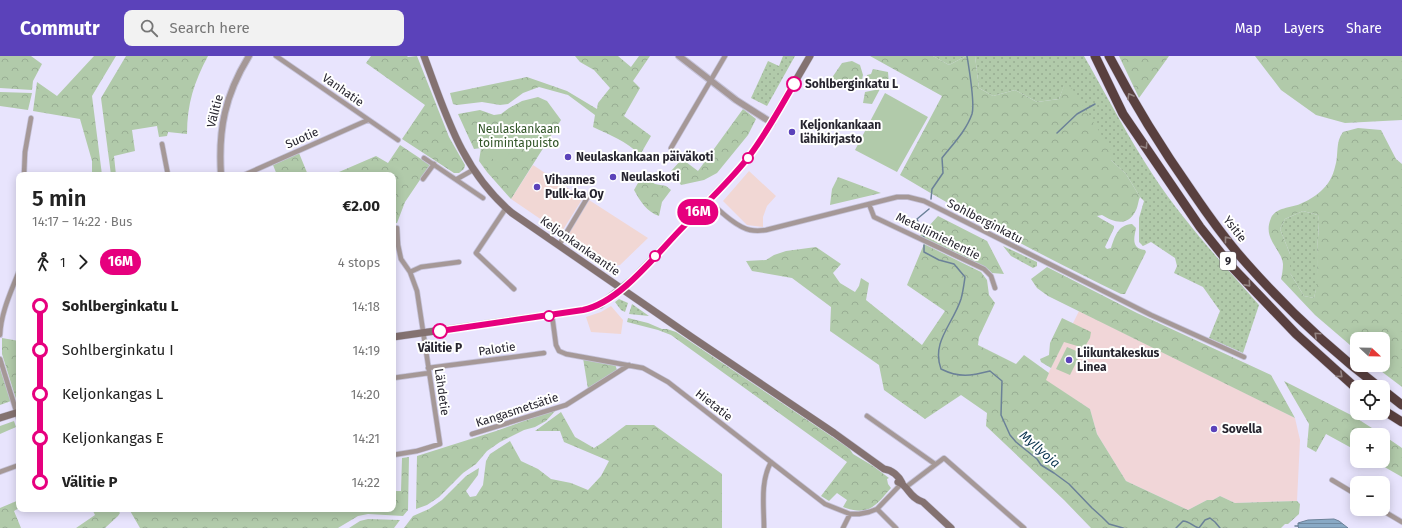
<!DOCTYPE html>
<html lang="en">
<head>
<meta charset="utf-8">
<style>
	body { margin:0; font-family:"Fira Sans",sans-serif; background:#f2f2f2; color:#222; height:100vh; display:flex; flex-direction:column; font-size:15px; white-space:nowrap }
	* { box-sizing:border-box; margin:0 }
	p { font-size:13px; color:#767676 }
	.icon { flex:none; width:22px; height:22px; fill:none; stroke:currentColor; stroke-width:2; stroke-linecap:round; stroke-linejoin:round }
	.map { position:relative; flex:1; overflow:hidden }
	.drawer { position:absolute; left:16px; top:116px; width:380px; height:340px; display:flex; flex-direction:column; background:#fff; border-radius:8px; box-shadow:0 2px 10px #0003 }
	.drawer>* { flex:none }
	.badge { padding:0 8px; border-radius:13px; font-size:14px; line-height:26px }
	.needle { width:26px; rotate:112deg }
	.fabs { position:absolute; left:1350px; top:276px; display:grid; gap:8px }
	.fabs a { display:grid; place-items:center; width:40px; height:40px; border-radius:8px; background:#fff; box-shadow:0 2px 10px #0003; font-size:20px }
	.map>.badge { position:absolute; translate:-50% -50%; box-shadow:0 0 0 2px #fff }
	.legs { display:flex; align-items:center; gap:6px; height:44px; padding:0 16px; font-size:13px }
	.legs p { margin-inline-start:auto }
	.summary { display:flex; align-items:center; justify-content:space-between; height:68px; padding:0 16px }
	h1 { font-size:22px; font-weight:600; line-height:30px }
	ul { padding:0 16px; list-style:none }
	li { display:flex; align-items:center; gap:14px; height:44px; font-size:15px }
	li i { display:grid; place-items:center; width:6px; height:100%; margin:0 5px; background:currentColor }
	li i::after { content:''; width:10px; height:10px; margin:-5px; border:3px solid; border-radius:50%; background:#fff }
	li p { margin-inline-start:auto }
	li:first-child i { background:linear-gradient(#0000 50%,currentColor 0) }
	li:last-child i { background:linear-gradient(currentColor 50%,#0000 0) }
	header { display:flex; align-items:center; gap:24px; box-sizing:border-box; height:56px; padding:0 20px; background:#5b42ba; color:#fff }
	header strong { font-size:19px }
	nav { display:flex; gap:22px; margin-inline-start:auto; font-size:14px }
	.search { width:280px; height:36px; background:#f2f2f2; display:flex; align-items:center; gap:10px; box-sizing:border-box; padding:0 14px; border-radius:8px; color:#767676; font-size:15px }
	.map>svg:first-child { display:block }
</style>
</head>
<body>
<header>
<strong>Commutr</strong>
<div class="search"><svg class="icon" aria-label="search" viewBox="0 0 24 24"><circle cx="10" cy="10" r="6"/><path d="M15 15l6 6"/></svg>Search here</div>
<nav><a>Map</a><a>Layers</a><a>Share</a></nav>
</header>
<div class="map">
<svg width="1402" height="472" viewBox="0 0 1402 472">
	<defs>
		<pattern id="grass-dots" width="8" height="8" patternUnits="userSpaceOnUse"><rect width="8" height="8" fill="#b1caaa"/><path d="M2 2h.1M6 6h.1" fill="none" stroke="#98ad93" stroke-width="1.8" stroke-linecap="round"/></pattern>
		<pattern id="forest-crowns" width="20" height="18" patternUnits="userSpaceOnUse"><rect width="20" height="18" fill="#b1caaa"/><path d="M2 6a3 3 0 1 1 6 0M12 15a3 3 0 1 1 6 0" fill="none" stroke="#98ad93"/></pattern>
		<pattern id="water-rules" width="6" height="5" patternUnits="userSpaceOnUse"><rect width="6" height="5" fill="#88a9c5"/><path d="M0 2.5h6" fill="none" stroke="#6f89a0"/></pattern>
	</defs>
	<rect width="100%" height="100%" fill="#e8e4fd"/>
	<path fill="#f1d7d4" d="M533,109L583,142L561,177L511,143Z
		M749,115L776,140L767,150L763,161V171L747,169L723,145Z
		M589,144L648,182L620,209L614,210L603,205L566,180Z
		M611,250L623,264L621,278L591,276L586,261L601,256Z"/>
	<path fill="#f1d6d8" d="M1079,255L1295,362L1300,384L1297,445L1235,447L1220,440L1213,444H1207L1188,454L1126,425L1097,378L1090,353L1045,324Z"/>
	<path fill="url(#grass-dots)" d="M783,0H795L767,50L751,42L768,5L779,10Z
		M933,0H966L949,9Z
		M975,0H1084C1107,40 1128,81 1153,119C1184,166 1222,207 1259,249L1243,297L1209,282L1220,255L1203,231L1174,217L1177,210L1175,202L1151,186L1143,190L1139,186V162L1144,145L1140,141L1126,118L1111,104L1064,30L1059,43L1037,46L1015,34L993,40L979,32Z
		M1303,155L1318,159L1319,165L1317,198L1318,225L1314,242L1304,240L1290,217V198L1280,173L1285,163Z
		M1003,190L1037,206V210L1033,212L1011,200Z
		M619,243L628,247L625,256L621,254L615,246Z
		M632,248L649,260L629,258Z"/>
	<path fill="url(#forest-crowns)" fill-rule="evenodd" d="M0,0H31L42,8L33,25L32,34L0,32Z
		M94,0H116L92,40L102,119H92V105L80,63L33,55L37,26L57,40Z
		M126,0H208C194,26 187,48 187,78L168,76L167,80L159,81L157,70L132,74L135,95L114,100L116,119H111L101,42Z
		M371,0H407L408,1L417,0L449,81L465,109L464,113L459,117H454L402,83L425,49L366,7Z
		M575,0H618L631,11L639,0H650L633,25L640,32L624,60L651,80L640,99C626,85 610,79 593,71L595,59L568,39L539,31L523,37L508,48L500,49L482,46L457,49L453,48L450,37L527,21L567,35L597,53L598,47L610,32L594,14L580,6Z
		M870,0H933L949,9L966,0H975L979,32L993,40L1015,34L1037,46L1059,43L1064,29L1071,31L1113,97L1111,104L1126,118L1140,141C1138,145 1138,152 1135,156C1127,171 1113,166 1102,159L1097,160L1100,162L1114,170V172L1105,191L1107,193L1111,192C1115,180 1118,169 1132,168L1136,172C1134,182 1131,193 1145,194L1146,196L1125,238H1121C1046,202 972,162 900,119L942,40Z
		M1119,0H1169L1139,42Z
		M1255,0H1402V64L1345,67L1316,59L1281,34Z
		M852,5L860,9L863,19L861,28L837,31L829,26L842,7Z
		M873,13L888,16L889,28H866L867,19L871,18Z
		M880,33L872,48L863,47L865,36Z
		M0,36L32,37L28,54L0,50Z
		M538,41L547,45L561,64L511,143L487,116L479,105L481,92L474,93L458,58L480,54L494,59L501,58L509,52L522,45Z
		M743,53L756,63L748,79L717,117L704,124L681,129L671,115L682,103L698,115Z
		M1358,72L1381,74L1396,103L1402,108V331L1373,309H1383V283H1357V295L1315,259L1281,223C1282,219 1283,213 1283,208C1281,192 1262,183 1271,162C1276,151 1291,152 1300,148C1307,145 1316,140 1321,135C1328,129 1333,120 1335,111C1339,99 1335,86 1343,76ZM1303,155L1318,159C1320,172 1317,185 1317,198C1317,213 1318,227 1314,242L1304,240L1290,217V198L1280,173L1285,163Z
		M400,89L430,109L405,146L397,167H395L393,119H332L376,100L388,107Z
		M299,97L308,119H277L273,109Z
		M642,120L655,128L666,130L671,134L662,146L659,160C647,156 640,145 634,134Z
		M838,121L881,137L830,149L832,133Z
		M938,160L987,185L1004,218L992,217L989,214L919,181Z
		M924,188L981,216L987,224L989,239L995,247L979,281L978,289L1016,308L1024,299L1049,317L1046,324L1090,353L1097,378L1126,425L1188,454L1207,444H1213L1220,440L1235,447L1297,445L1300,448L1299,458L1288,468H1285L1281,472H1091L1064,444L986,370L987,357L961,339L925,363L884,334L879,309L830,275L831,251L792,222L752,215L746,205L766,204L774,199L786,195L816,191L841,208L833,217L840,227L855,236L859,230L861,222L869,227L866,244L922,289L945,255L907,229Z
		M1047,211L1137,257L1271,319L1295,362L1048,240L1037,232L1031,223Z
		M628,262L648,267L662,273H667L676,276L849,392L853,398L873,410L889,422L887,423L888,428L891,432C875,450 869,461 843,451L847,444L837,437L829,445L821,440L847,406L671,279L658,274L627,266Z
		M1062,262L1091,276L1090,282L1084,292L1064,286L1051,312L1041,306L1040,303L1049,299L1050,287Z
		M2,282L19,285V342L16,343L2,298Z
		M583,302L615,308L617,314L588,333Z
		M0,312L11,345L0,349Z
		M1284,325L1353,360L1383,379H1357V395L1326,378L1316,396L1307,391L1309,368Z
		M557,353L546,365L535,371L524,374L500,386L487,395L476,408L463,417L439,441L427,449L416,453L417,400L496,375Z
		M561,356L575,381L594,392L602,387L626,369H654L722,418V472H404L413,460L429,453L442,444L466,420L479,412L478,419L466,435L470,441L476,440L483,429L486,405L490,398L510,385L521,405L538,413L551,423L571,427L588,434L601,420L609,405L564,386L560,375H535Z
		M14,365L16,371L0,378V370Z
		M1383,379L1402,392V421L1374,405H1383Z
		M409,401L408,454L403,460L368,458L358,460L338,472H140L129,453H393V435H401L402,402Z
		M19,444V452L14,455L21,472H0V452Z
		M92,453H117L120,457L118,460L105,472H76L95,459Z
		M368,463L400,464L394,472H349L360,465Z"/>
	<path fill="#b1caaa" d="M885,37L928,61L897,116L855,94Z
		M503,65L521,78L502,109L482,96L500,67Z
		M1067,291L1081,297L1070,319L1056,313Z"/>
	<path fill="url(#water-rules)" stroke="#6b8198" d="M1334,463L1339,465L1348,472H1299L1298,471V467L1308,464Z"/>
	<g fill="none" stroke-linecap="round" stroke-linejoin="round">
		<path stroke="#6b8198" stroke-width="1.5" d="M1057,77L1077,58L1095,48
			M931,143L932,133L943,117L942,102C953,88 966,75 972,58C975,48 969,12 967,0
			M924,181L917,163L929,153
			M924,189V196L939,204L954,208L965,221C964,228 963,236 961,243C953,268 931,286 941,313C959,322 971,320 990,315L1002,325L1001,359L1010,379L1016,386L1037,403L1041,409L1054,417L1069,428L1092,452L1102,461L1109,468L1123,472
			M1295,470H1298
			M1176,472L1183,465C1190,465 1193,471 1199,472L1205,464L1210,462L1215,466L1220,472"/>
		<defs>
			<path id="minor" d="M276,0L398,84
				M162,88L168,119
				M671,92L725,0
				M424,102L483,142
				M24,119L25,96L31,62
				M244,119L368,64
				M423,123L434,108
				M457,123L473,114
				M709,145C719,154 736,171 750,174C755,175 760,175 766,174L897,141H908L924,145L1151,259L1244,301
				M869,148L874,161L984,213L991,220L995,232
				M506,152L476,197L514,233
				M559,189L589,139
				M410,216L421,211L459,206
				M552,259L556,289L559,295L566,298L643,312L668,326L825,448L850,458H859L869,456L877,453L902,427
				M0,279C1,256 11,236 19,215
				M0,303L19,364
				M428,312L544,297
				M393,322L429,317
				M867,360L935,408
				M472,378L566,349L629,309
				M393,399L417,395L440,388L417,235L410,216L401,203L398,189L397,172
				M0,416L19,409
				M1332,424L1357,439
				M906,431L944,402L1024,472
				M877,453L896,472
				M1380,453L1402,466
				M764,472C764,450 760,426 771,406
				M843,472L850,458"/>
			<path id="tertiary" d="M679,0L736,44L772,67
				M221,119C218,73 225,39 249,0"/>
			<path id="secondary" d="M424,0C446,59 462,115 512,157L693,282L834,377L884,413C892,414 899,420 902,427
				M393,281L583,254L600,249L633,223L735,117L746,104L764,79L810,0
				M0,362L19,356
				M898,426C908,429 909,442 923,446L951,472"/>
			<path id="motorway" d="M1095,0L1123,58L1200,171L1232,211L1296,278L1357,333
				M1109,0C1134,48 1162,93 1193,137C1210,162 1228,187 1248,209C1288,254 1332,295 1379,331
				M1383,334L1402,349
				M1383,354L1402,366"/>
		</defs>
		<use href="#minor" stroke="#c5c2d8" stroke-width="6"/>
		<use href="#tertiary" stroke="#c5c2d8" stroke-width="8"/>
		<use href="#secondary" stroke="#c5c2d8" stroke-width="8"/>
		<use href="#motorway" stroke="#c5c2d8" stroke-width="10"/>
		<use href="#minor" stroke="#a59897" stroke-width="4.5"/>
		<use href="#tertiary" stroke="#a59897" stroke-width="6"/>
		<use href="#secondary" stroke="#847271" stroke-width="7"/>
		<use href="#motorway" stroke="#59403f" stroke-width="9"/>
	</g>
	<defs><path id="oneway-chevron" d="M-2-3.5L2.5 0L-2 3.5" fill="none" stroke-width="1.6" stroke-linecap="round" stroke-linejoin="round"/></defs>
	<g stroke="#938382">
		<use href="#oneway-chevron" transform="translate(1130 40) rotate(-119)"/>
		<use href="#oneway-chevron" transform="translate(1145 90) rotate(57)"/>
		<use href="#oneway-chevron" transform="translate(1227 183) rotate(-128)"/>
		<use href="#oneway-chevron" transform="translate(1248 228) rotate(48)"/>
		<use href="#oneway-chevron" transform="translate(1317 279) rotate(-137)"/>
		<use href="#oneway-chevron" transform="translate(1340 319) rotate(42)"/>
	</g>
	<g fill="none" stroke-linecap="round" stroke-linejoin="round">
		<defs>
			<path id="line-1" d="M440,275L583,254C621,246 657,197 684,170C705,148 728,127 747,103C765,80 779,54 794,28"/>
		</defs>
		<use href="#line-1" stroke="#fff" stroke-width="9"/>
		<use href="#line-1" stroke="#e6007e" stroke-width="6"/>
	</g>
	<g fill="#fff" stroke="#e6007e" stroke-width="2">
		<circle cx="794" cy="28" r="7"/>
		<circle cx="748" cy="102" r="5"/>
		<circle cx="655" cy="200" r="5"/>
		<circle cx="549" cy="260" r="5"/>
		<circle cx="440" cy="275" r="7"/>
	</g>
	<g fill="#5b42ba" stroke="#fff" stroke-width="1.5">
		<circle cx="792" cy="76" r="4"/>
		<circle cx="568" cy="101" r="4"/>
		<circle cx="613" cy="121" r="4"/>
		<circle cx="537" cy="131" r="4"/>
		<circle cx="1069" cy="304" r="4"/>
		<circle cx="1214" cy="373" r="4"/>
	</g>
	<g text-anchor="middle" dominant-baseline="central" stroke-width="4" stroke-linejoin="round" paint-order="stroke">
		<rect fill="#fff" stroke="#68666d" stroke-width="1" x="1220" y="196" width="16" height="18" rx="3"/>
		<g font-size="11" font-weight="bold" fill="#27252f">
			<text x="1228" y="205">9</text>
		</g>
		<g font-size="12" font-weight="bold" fill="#27252f" stroke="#fff" text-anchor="start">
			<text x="805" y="28">Sohlberginkatu L</text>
			<text x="440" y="292" text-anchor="middle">Välitie P</text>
		</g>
		<g font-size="12" fill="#27252f" stroke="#fff">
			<text transform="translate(343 34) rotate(35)">Vanhatie</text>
			<text transform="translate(215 55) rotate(-76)">Välitie</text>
			<text transform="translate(302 82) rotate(-24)">Suotie</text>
			<text transform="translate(985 165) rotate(27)">Sohlberginkatu</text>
			<text transform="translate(1235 173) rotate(52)">Ysitie</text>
			<text transform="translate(938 180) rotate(26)">Metallimiehentie</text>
			<text transform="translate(580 190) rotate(35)">Keljonkankaantie</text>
			<text transform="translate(497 293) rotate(-8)">Palotie</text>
			<text transform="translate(442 336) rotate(82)">Lähdetie</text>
			<text transform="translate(714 349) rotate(38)">Hietatie</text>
			<text transform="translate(517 354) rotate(-18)">Kangasmetsätie</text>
		</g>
		<g font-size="12" font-weight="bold" fill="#27252f" stroke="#fff" text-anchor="start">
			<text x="800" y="69">Keljonkankaan<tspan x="800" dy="14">lähikirjasto</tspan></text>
			<text x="576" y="101">Neulaskankaan päiväkoti</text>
			<text x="621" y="121">Neulaskoti</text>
			<text x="545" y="124">Vihannes<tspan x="545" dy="14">Pulk-ka Oy</tspan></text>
			<text x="1077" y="297">Liikuntakeskus<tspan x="1077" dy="14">Linea</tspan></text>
			<text x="1222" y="373">Sovella</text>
		</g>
		<g font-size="12" fill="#325628" stroke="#fff">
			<text x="519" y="73">Neulaskankaan<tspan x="519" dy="14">toimintapuisto</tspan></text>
		</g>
		<g font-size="13" font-style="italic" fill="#08324e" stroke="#fff">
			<text transform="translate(1040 393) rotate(41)">Myllyoja</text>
		</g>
	</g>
</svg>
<div class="fabs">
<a><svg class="needle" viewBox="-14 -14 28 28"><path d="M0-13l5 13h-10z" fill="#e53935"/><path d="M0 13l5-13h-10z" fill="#767676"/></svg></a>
<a><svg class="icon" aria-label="locate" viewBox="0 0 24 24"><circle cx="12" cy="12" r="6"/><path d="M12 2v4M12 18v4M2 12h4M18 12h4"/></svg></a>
<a>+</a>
<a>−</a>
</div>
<b class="badge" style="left:698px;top:156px;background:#e6007e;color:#fff">16M</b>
<section class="drawer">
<div class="summary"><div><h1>5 min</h1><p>14:17 – 14:22 · Bus</p></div><b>€2.00</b></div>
<div class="legs"><svg class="icon" aria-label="walk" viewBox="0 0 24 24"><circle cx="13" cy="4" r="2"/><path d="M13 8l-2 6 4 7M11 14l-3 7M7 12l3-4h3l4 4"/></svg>1<svg class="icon" aria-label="forward" viewBox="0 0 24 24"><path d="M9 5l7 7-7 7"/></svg><b class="badge" style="background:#e6007e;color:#fff">16M</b><p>4 stops</p></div>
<ul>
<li><i style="color:#e6007e"></i><b>Sohlberginkatu L</b><p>14:18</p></li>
<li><i style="color:#e6007e"></i><span>Sohlberginkatu I</span><p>14:19</p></li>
<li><i style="color:#e6007e"></i><span>Keljonkangas L</span><p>14:20</p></li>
<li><i style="color:#e6007e"></i><span>Keljonkangas E</span><p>14:21</p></li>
<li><i style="color:#e6007e"></i><b>Välitie P</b><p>14:22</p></li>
</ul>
</section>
</div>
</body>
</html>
